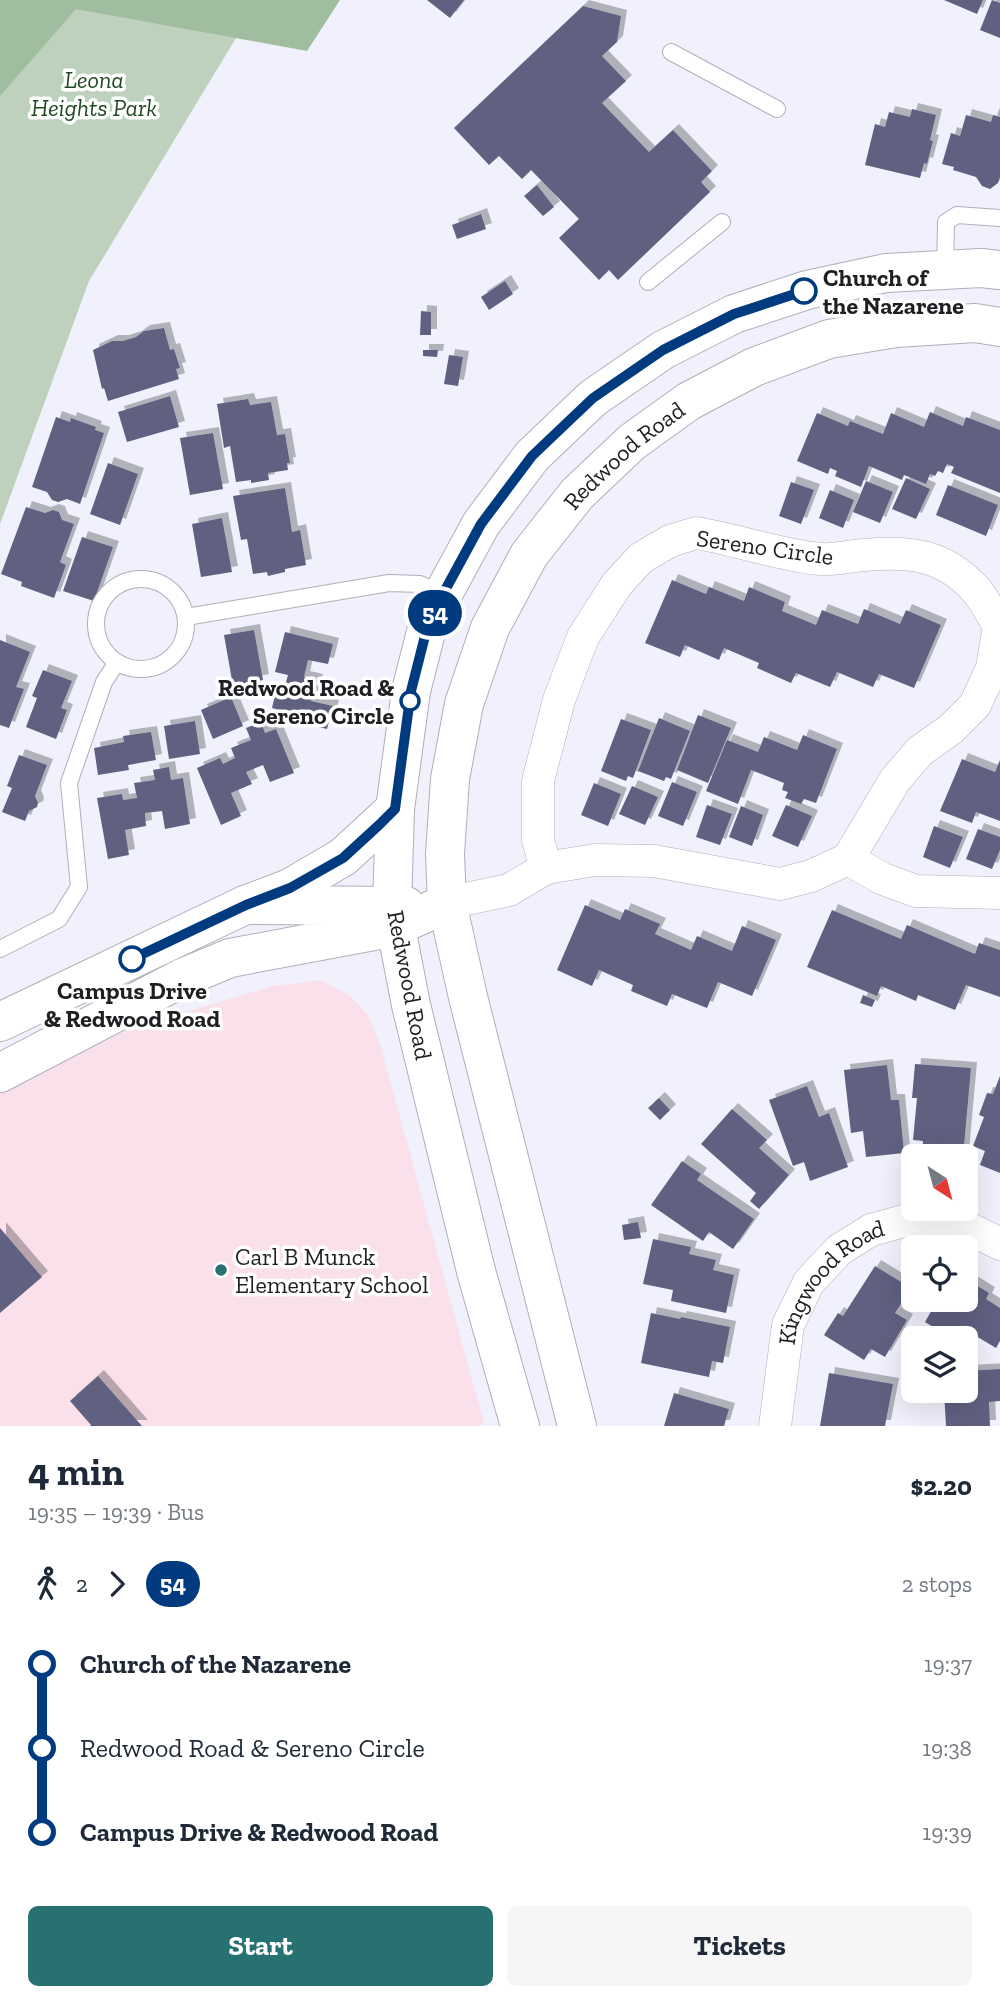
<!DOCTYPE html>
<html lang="en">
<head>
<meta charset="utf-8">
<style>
	body { margin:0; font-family:"Zilla Slab",serif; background:#f6f6f7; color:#1f2937; height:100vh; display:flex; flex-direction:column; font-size:26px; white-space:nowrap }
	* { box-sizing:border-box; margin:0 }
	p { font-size:23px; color:#747a83 }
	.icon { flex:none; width:38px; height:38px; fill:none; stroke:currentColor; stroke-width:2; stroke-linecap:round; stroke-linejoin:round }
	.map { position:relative; height:1426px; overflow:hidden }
	.sheet { display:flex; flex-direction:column; background:#fff; flex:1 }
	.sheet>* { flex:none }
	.badge { padding:0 14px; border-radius:23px; font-size:24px; line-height:46px }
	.needle { width:46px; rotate:144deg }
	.controls { position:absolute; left:901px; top:1144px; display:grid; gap:14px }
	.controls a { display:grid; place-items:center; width:77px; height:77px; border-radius:10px; background:#fff; box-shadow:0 7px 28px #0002; font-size:35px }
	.map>.badge { position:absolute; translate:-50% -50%; box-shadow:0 0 0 4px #fff }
	.legs { display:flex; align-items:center; gap:10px; height:77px; padding:0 28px; font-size:23px }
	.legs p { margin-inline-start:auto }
	.overview { display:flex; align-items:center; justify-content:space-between; height:119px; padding:0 28px }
	h1 { font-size:38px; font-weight:700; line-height:52px }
	.button { display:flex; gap:14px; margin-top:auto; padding:14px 28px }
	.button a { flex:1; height:80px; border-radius:10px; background:#277270; color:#fff; font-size:28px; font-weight:700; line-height:80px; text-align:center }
	.button a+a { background:#f6f6f7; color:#1f2937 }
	ul { padding:0 28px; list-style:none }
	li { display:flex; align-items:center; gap:24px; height:84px; font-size:26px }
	li i { display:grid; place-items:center; width:10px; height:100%; margin:0 9px; background:currentColor }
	li i::after { content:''; width:18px; height:18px; margin:-9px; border:5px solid; border-radius:50%; background:#fff }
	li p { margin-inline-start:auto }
	li:first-child i { background:linear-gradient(#0000 50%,currentColor 0) }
	li:last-child i { background:linear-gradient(currentColor 50%,#0000 0) }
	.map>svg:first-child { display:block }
</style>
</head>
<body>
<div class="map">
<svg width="1000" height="1426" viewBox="0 0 1000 1426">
	<defs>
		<filter id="shadow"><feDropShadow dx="6" dy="-6" stdDeviation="0" flood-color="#0004"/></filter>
	</defs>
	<rect width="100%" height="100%" fill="#f0f1fc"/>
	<path fill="#fae0ea" d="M321,980L349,995L368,1015L380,1044L484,1423L479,1426H0V1089L132,1028L273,986Z"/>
	<path fill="#bdd1bc" d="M0,0H259L89,281L0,524Z"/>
	<path fill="#a1bda0" d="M0,0H340L307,51L76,9L0,96Z"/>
	<path fill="#606181" filter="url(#shadow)" d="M427,0H464L450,18Z
		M944,0H983L977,14Z
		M992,0L1000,3V38L980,30Z
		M583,6L621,16L617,42L602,56L626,81L602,103L649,152L673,130L712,171L701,182L710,192L618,280L609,270L599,280L559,238L579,219L531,170L522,179L499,156L489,165L454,128Z
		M912,109L936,115L930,140L933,141L927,164L924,163L920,178L865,165L875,124L885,127L889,112L910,117Z
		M966,115L991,122L993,115L1000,117V177L998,183L990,189L982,186L976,177L953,170L954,167L942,164L951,133L960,136Z
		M537,185L554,207L543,216L524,196Z
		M481,214L486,229L457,239L452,225Z
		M505,281L513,294L489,310L481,297Z
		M421,311L431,312V335H420Z
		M164,328L170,350L174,349L180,368L176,369L179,379L108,401L104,388L102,389L93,350L112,341H123L136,337L144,331Z
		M423,350H438L437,357L423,356Z
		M449,355L463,357L458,386L444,384Z
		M170,396L179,427L127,442L118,412Z
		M248,399L250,405L271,402L277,435L285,434L290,463H287L288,470L268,473L269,480L251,483V480L236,482L230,446L224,448L217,404Z
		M930,412L963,426L966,417L1000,430V493L951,473L954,467L947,464L943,473L938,471L935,476L930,474L926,484L904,475L902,480L869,466L861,487L835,476L837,471L830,468L828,474L797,461L817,413L848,426L850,421L883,434L891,413L924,427Z
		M56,417L70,422L71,418L96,427L95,430L104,433L80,504L67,499L58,502L52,500L47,492L32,487Z
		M213,433L223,489L190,495L180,438Z
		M108,463L138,474L120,525L90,514Z
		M906,478L930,489L916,519L892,509Z
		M866,481L893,492L880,523L853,512Z
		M791,482L814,490L801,524L779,516Z
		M948,485L998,505L986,536L936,515Z
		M285,488L292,532L300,530L306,565L285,569V572L268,576L267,572L253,574L247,539L241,540L233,496Z
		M830,490L854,500L843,528L819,518Z
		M26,507L45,513L53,510L59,512L62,520L74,524L60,562L66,565L54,598L21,586L22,582L1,574Z
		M222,518L232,572L201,577L192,524Z
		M82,537L113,547L94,601L63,591Z
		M672,580L706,594L709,587L744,601L749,587L785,602L782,611L816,625L822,610L858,624L864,609L900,624L906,610L941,625L914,688L879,674L873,687L837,672L830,687L796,673L791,683L757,668L759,663L724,648L719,660L685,645L680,657L645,643Z
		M254,630L263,680L233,686L224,635Z
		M285,632L333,644L328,664L308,660L304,677L317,680L311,701L333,706L327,729L277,717L279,710L272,708L276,691L283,693L288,675L275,672Z
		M0,640L30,652L16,687L24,689L9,728L0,725Z
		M43,670L72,681L61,708L67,710L56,739L26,727L37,698L32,696Z
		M231,697L243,726L213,739L201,710Z
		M698,715L731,728L708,783L677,770Z
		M659,718L690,731L671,779L666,777L664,781L638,771Z
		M621,719L651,730L633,778L628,776L626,781L601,771Z
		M195,721L200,754L169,759L164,726Z
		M261,722L265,733L276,729L294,773L270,782L263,765L246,772L252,784L231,793L241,816L221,825L197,768L220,758L223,764L235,758L231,748L251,740L246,728Z
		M151,732L156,760L128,765L129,770L98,775L94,748L124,742L123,736Z
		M803,735L837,749L816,803L804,799L801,804L785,798L788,792L782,790L784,783L751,770L738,804L706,791L727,740L758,752L764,737L797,750Z
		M19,755L47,765L35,796L38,803L37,807L29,811L25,821L2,812L12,788L7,786Z
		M962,759L995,772L1000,760V821L976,812L972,823L940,811Z
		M169,767L171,780L183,778L190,824L165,829L162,811L145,813L146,826L125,830L129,855L108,859L97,798L122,794L123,800L137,798L134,783L155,780L153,770Z
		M672,782L697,792L683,826L658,816Z
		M594,783L621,794L608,826L581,815Z
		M632,786L658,797L645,825L619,814Z
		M707,805L732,814L720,845L696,837Z
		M786,805L812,816L798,847L772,836Z
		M741,806L763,815L752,846L729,837Z
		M934,826L963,837L950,868L923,857Z
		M978,829L1000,837V850L992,869L966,859Z
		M585,905L620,920L625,909L660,924L655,934L691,950L697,936L732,951L742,926L776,940L752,996L718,982L707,1008L672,994L667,1006L631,991L633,985L599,970L592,986L557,970Z
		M832,910L901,939L907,925L975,954L979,943L1000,950V997L966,985L955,1010L918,995L916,1001L881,986L877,996L807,967Z
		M863,995L875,1000L872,1007L860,1003Z
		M915,1064L971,1068L963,1157L922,1156L923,1141L913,1140L917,1098H912Z
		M887,1065L891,1100H899L904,1153L866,1157L863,1131L851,1133L844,1070Z
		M1000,1076V1173L980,1165L985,1151L973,1146L984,1117L979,1115L987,1093L993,1094Z
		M807,1086L819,1117L829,1113L848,1167L810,1181L804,1162L793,1166L769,1100Z
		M659,1098L670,1110L660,1120L648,1108Z
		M732,1109L767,1140L759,1148L789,1175L759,1209L750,1201L756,1193L701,1144Z
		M682,1161L701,1174L697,1180L754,1219L733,1249L709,1232L703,1241L651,1205Z
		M638,1222L641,1238L624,1240L622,1225Z
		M0,1228L42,1277L0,1313Z
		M653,1239L691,1247L689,1254L716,1260L713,1270L734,1275L726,1313L671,1301L673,1290L643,1284Z
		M875,1266L911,1288L895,1313L907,1320L885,1357L871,1349L864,1360L824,1335L838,1313L843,1316Z
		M966,1279L989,1293L986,1299L1000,1308V1341L996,1348L971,1333L967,1339H953L925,1322L933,1308L925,1304L927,1300H966Z
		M651,1313L680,1319L681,1317L730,1327L723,1363L712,1361L709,1377L641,1363Z
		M1000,1369V1401L989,1402L990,1426H946L944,1391H966V1371Z
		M829,1373L893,1384L885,1426H820Z
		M98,1376L142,1426H90L91,1425L70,1401Z
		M674,1393L729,1409L724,1426H664Z"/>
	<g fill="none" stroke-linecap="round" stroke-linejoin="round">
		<defs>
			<path id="service" d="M671,52L777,109
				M945,270L946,222L957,215L1000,218
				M648,282L722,222
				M96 624a45 45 0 1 1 90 0a45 45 0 1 1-90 0Z
				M186,617L389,583L420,584L443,594
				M0,949L59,919L79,887L69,783L104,682L117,662"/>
			<g id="minor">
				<path d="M696,533C739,540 778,555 821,559C835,560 850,556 864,555C909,551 944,554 976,590C985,600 991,614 999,626L992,668L975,705L951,729L920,751L895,780L848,859L811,876L780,884L654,861L595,860L546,868L538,840V781L559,700L583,637L617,584L641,558L670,541Z"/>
				<path d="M848,859L883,879L916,891L1000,893"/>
				<path d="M447,903L509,890L546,868"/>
				<path id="s1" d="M775,1426L788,1325L809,1282L839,1250L871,1230L911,1219L954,1221L1000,1244"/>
			</g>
			<path id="tertiary" d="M0,1022L245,905L406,906
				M0,1073L182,978L230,958L395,927L447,903"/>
			<g id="secondary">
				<path d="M245,905L290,888L343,857L395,809"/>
				<path d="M520,1426L476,1271L411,1005L392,907L395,809L411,691L426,632L443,594L481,524L532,456L593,398L663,350L734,314L807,290L886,273L981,268L1000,270"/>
				<path id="s2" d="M577,1426L468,997L447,903L445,854L450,779L464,704L490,628L529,555L577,494L632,442L689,401L754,367L829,339L896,328L975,323L1000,327"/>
			</g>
		</defs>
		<use href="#service" stroke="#afafba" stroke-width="18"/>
		<use href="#minor" stroke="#afafba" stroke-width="33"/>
		<use href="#tertiary" stroke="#afafba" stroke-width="40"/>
		<use href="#secondary" stroke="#afafba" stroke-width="40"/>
		<use href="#service" stroke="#fff" stroke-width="16"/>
		<use href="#minor" stroke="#fff" stroke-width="32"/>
		<use href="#tertiary" stroke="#fff" stroke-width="38"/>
		<use href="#secondary" stroke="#fff" stroke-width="38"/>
	</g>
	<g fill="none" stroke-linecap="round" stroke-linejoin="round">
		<defs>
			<path id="line-1" d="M132,959L246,905L290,888L343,858L379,825L395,809L411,691L426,632L443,594L481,524L532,456L593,398L663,350L734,314L804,291"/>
		</defs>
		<use href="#line-1" stroke="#fff" stroke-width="16"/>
		<use href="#line-1" stroke="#003b80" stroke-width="10"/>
	</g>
	<g fill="#fff" stroke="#003b80" stroke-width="3.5">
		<circle cx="804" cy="291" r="12"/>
		<circle cx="410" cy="701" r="9"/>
		<circle cx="132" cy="959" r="12"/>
	</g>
	<circle fill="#277270" stroke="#fff" stroke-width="2.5" cx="221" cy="1270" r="7"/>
	<g text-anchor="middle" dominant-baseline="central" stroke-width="7" stroke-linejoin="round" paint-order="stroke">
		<g font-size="24" font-style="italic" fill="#214a22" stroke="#fff">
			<text x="94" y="79">Leona<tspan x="94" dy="28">Heights Park</tspan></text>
		</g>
		<g font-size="24" font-weight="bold" fill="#1f1f23" stroke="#fff" text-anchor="start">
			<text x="823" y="277">Church of<tspan x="823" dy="28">the Nazarene</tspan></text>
			<text x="394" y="687" text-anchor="end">Redwood Road &amp;<tspan x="394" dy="28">Sereno Circle</tspan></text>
			<text x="132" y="990" text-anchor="middle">Campus Drive<tspan x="132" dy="28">&amp; Redwood Road</tspan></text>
		</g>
		<g font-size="24" fill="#1f1f23" stroke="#fff">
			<text stroke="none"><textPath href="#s2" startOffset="1041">Redwood Road</textPath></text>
			<text transform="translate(765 547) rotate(8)">Sereno Circle</text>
			<text transform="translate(410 985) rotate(79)">Redwood Road</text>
			<text stroke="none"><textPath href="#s1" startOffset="163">Kingwood Road</textPath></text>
		</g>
		<g font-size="24" fill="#1f1f23" stroke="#fff" text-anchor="start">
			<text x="235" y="1256">Carl B Munck<tspan x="235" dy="28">Elementary School</tspan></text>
		</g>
	</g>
</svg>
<div class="controls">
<a><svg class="needle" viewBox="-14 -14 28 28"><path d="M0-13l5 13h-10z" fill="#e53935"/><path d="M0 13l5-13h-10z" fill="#747a83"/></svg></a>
<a><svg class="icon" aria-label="locate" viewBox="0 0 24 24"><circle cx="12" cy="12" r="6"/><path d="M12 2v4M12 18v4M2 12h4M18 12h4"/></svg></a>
<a><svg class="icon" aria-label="layers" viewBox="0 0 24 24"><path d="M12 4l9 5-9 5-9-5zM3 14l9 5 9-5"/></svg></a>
</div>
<b class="badge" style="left:435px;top:613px;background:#003b80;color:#fff">54</b>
</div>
<section class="sheet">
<div class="overview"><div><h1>4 min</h1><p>19:35 – 19:39 · Bus</p></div><b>$2.20</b></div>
<div class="legs"><svg class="icon" aria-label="walk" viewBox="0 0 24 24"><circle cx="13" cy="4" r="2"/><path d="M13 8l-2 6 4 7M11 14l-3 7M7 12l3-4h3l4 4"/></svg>2<svg class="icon" aria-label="forward" viewBox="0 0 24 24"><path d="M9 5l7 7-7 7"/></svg><b class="badge" style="background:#003b80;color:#fff">54</b><p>2 stops</p></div>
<ul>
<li><i style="color:#003b80"></i><b>Church of the Nazarene</b><p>19:37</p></li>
<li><i style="color:#003b80"></i><span>Redwood Road &amp; Sereno Circle</span><p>19:38</p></li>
<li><i style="color:#003b80"></i><b>Campus Drive &amp; Redwood Road</b><p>19:39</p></li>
</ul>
<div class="button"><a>Start</a><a>Tickets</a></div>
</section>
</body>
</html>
